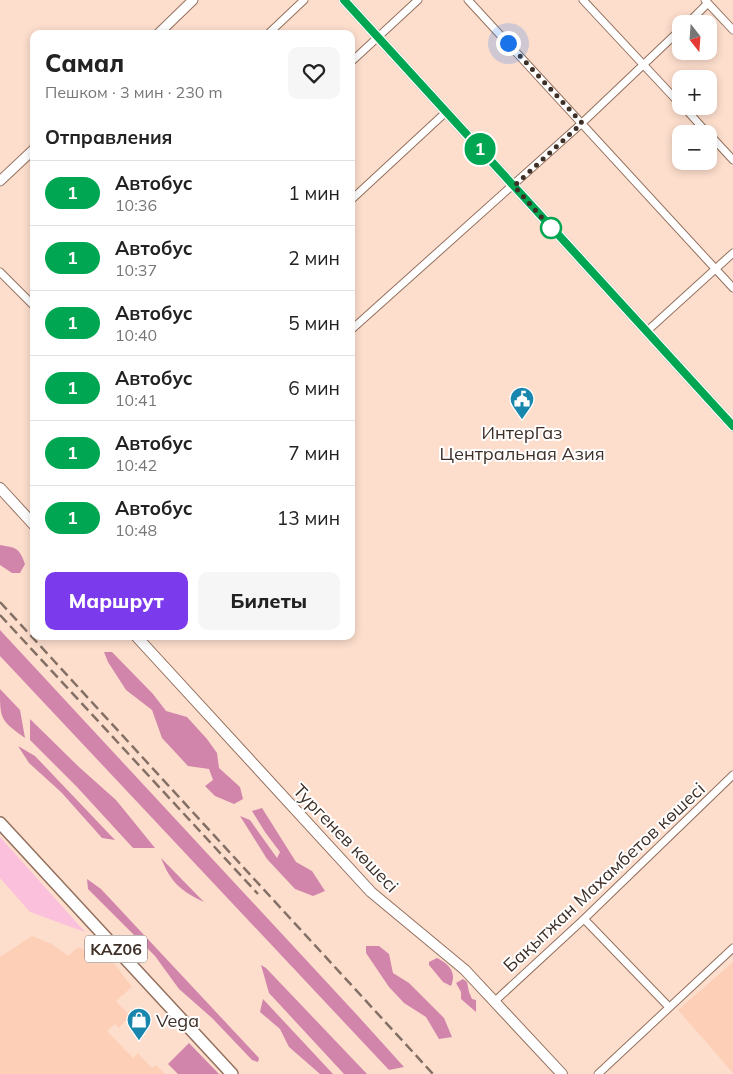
<!DOCTYPE html>
<html lang="ru">
<head>
<meta charset="utf-8">
<style>
	body { margin:0; font-family:Mulish,sans-serif; background:#f6f6f6; color:#222; height:100vh; display:flex; flex-direction:column; font-size:19px; white-space:nowrap }
	* { box-sizing:border-box; margin:0 }
	p { font-size:16px; color:#767676 }
	.icon { flex:none; width:28px; height:28px; fill:none; stroke:currentColor; stroke-width:2; stroke-linecap:round; stroke-linejoin:round }
	.map { position:relative; flex:1; overflow:hidden }
	.details { position:absolute; left:30px; top:30px; width:325px; height:610px; display:flex; flex-direction:column; background:#fff; border-radius:10px; box-shadow:0 2px 8px #0003 }
	.details>* { flex:none }
	.badge { padding:0 10px; border-radius:16px; font-size:18px; line-height:32px }
	.needle { width:32px; rotate:163deg }
	.buttons { position:absolute; left:672px; top:15px; display:grid; gap:10px }
	.buttons a { display:grid; place-items:center; width:45px; height:45px; border-radius:10px; background:#fff; box-shadow:0 2px 8px #0003; font-size:25px }
	.you { position:absolute; width:25px; height:25px; margin:-12px; border:4px solid #fff; border-radius:50%; background:#1a73e8; box-shadow:0 0 0 8px #1a73e833 }
	.map>.badge { position:absolute; translate:-50% -50%; box-shadow:0 0 0 2px #fff }
	h2 { padding:0 15px; font-size:19px; line-height:45px }
	.round { display:grid; place-items:center; flex:none; width:52px; height:52px; border-radius:10px; background:#f6f6f6 }
	.overview { display:flex; align-items:center; justify-content:space-between; height:85px; padding:0 15px }
	h1 { font-size:24px; font-weight:800; line-height:38px }
	.cta { display:flex; gap:10px; margin-top:auto; padding:10px 15px }
	.cta a { flex:1; height:58px; border-radius:10px; background:#7c3aed; color:#fff; font-size:20px; font-weight:800; line-height:58px; text-align:center }
	.cta a+a { background:#f6f6f6; color:#222 }
	ul { padding:0; list-style:none }
	li { display:flex; align-items:center; gap:15px; height:65px; padding:0 15px; border-top:1px solid #e0e0e0 }
	li div { flex:1 }
	li b { display:block; font-size:19px }
	li em { font-style:normal }
	li .badge { min-width:55px; font-weight:700; text-align:center }
	.map>svg:first-child { display:block }
</style>
</head>
<body>
<div class="map">
<svg width="733" height="1074" viewBox="0 0 733 1074">
	<rect width="100%" height="100%" fill="#fddecd"/>
	<path fill="#fecfb7" d="M32,936L52,944L68,956L78,947L113,962L132,987L116,1001L130,1016L119,1028L115,1024L107,1031L133,1058L138,1053L152,1068L156,1065L165,1074H0V957Z
		M733,962V1073L678,1010Z"/>
	<path fill="#fbc0dc" d="M0,837L85,932L30,912L0,878Z"/>
	<path fill="#d185ab" d="M0,545C16,548 19,547 25,564L20,573H12L0,565Z
		M0,630L358,1016L404,1067L389,1070L0,656Z
		M104,652H112L153,694L166,711L187,717L207,739L217,753L219,768L240,787L243,799L234,804L215,796L205,786L213,780L209,769L188,766L162,738L152,710L126,690L108,662Z
		M0,689L20,710L25,738C0,720 0,719 0,689Z
		M30,719L79,767L116,800L155,848H133L77,787L30,740Z
		M18,746L35,756L115,840L102,838L61,792L29,763Z
		M262,808L296,862L312,871L325,891L313,896L295,889L267,859L240,816L250,820L277,858L280,852L265,832L252,811Z
		M161,858L204,902C181,891 171,883 161,858Z
		M87,879L101,889L259,1058L258,1062L252,1060L212,1018L179,989L155,956L88,889Z
		M366,946H379L389,954L393,973L409,983L444,1018L452,1037L439,1039L426,1017L404,1003L389,987L366,953Z
		M437,958C449,964 457,972 451,986L443,982L429,965V962Z
		M261,965L266,968L367,1074H344L269,993Z
		M463,979L467,982L469,992L472,999L476,1000V1012L461,999V992L456,983Z
		M263,999L333,1074H320L289,1047L280,1029L260,1012Z
		M189,1043L219,1074H178L168,1064Z"/>
	<g fill="none" stroke-linecap="round" stroke-linejoin="round">
		<defs>
			<path id="minor" d="M468,0L733,288
				M583,0L681,105
				M705,0L733,30
				M687,24L708,3
				M268,34L304,0
				M351,62L418,0
				M683,106L708,134
				M709,134L733,160
				M351,200L446,112
				M0,272L34,306
				M351,330L582,123L681,29
				M646,332L733,253
				M584,919L669,1007
				M495,1001L584,919L733,775
				M598,1074L733,948"/>
			<path id="tertiary" d="M344,0L733,426
				M158,34L193,0
				M0,181L34,149"/>
			<path id="secondary" d="M0,488L34,525
				M136,636L371,892L465,970L562,1074"/>
			<path id="trunk" d="M0,823L232,1074"/>
		</defs>
		<use href="#minor" stroke="#93705e" stroke-width="9"/>
		<use href="#tertiary" stroke="#93705e" stroke-width="11"/>
		<use href="#secondary" stroke="#93705e" stroke-width="12"/>
		<use href="#trunk" stroke="#93705e" stroke-width="14"/>
		<use href="#minor" stroke="#fff" stroke-width="7"/>
		<use href="#tertiary" stroke="#fff" stroke-width="9"/>
		<use href="#secondary" stroke="#fff" stroke-width="10"/>
		<use href="#trunk" stroke="#fff" stroke-width="11"/>
		<path stroke="#846f64" stroke-width="2.5" stroke-dasharray="10 5" stroke-linecap="butt" d="M0,602L433,1074
			M0,615L258,894"/>
	</g>
	<g fill="none" stroke-linecap="round" stroke-linejoin="round">
		<defs>
			<path id="line" d="M344,0L733,426"/>
		</defs>
		<use href="#line" stroke="#fff" stroke-width="11"/>
		<use href="#line" stroke="#00a651" stroke-width="8"/>
		<path stroke="#3e2f27" stroke-width="5" stroke-dasharray="0 9" d="M508,43L582,123L514,186L551,228"/>
	</g>
	<defs>
		<symbol id="civic-pin" viewBox="-11 -11 22 30"><path d="M0 17L-7.5 6A9.5 9.5 0 1 1 7.5 6Z" fill="#1986ad" stroke="#fff"/><path d="M-.6-6.5H3V-4.5H.6V-3L4-1V1h2V6H-6V1h2V-1L-.6-3ZM-1.2 2.5V6h2.4V2.5Z" fill="#fff"/></symbol>
		<symbol id="shop-pin" viewBox="-11 -11 22 30"><path d="M0 17L-7.5 6A9.5 9.5 0 1 1 7.5 6Z" fill="#1986ad" stroke="#fff"/><path d="M-5-2.5h2.3a2.7 3.5 0 0 1 5.4 0H5L5.5 6h-11ZM-1.5-2.5h3a1.5 2.3 0 0 0-3 0Z" fill="#fff"/></symbol>
	</defs>
	<g fill-rule="evenodd">
		<use href="#civic-pin" x="508" y="385" width="28" height="38"/>
		<use href="#shop-pin" x="125" y="1006" width="28" height="38"/>
	</g>
	<circle fill="#fff" stroke="#00a651" stroke-width="2.5" cx="551" cy="228" r="10"/>
	<g text-anchor="middle" dominant-baseline="central" stroke-width="4" stroke-linejoin="round" paint-order="stroke">
		<rect fill="#fff" stroke="#786d68" stroke-width="1" x="85" y="935.5" width="62" height="27" rx="4"/>
		<g font-size="16" font-weight="bold" fill="#3e2f27">
			<text x="116" y="949">KАZ06</text>
		</g>
		<g font-size="18" fill="#3e2f27" stroke="#fff">
			<text x="522" y="432">ИнтерГаз<tspan x="522" dy="21">Центральная Азия</tspan></text>
			<text x="156" y="1020" text-anchor="start">Vega</text>
		</g>
		<g font-size="18" fill="#3e2f27" stroke="#fff">
			<text transform="translate(346 838) rotate(46)">Тургенев көшесі</text>
			<text transform="translate(604 877) rotate(-43)">Бақытжан Махамбетов көшесі</text>
		</g>
	</g>
</svg>
<div class="buttons">
<a><svg class="needle" viewBox="-14 -14 28 28"><path d="M0-13l5 13h-10z" fill="#e53935"/><path d="M0 13l5-13h-10z" fill="#767676"/></svg></a>
<a>+</a>
<a>−</a>
</div>
<div class="you" style="left:508px;top:43px"></div>
<b class="badge" style="left:480px;top:149px;background:#00a651;color:#fff">1</b>
<section class="details">
<div class="overview"><div><h1>Самал</h1><p>Пешком · 3 мин · 230 m</p></div><a class="round"><svg class="icon" aria-label="heart" viewBox="0 0 24 24"><path d="M12 20l-8-8c-3-5 5-10 8-4 3-6 11-1 8 4z"/></svg></a></div>
<h2>Отправления</h2>
<ul>
<li><span class="badge" style="background:#00a651;color:#fff">1</span><div><b>Автобус</b><p>10:36</p></div><em>1 мин</em></li>
<li><span class="badge" style="background:#00a651;color:#fff">1</span><div><b>Автобус</b><p>10:37</p></div><em>2 мин</em></li>
<li><span class="badge" style="background:#00a651;color:#fff">1</span><div><b>Автобус</b><p>10:40</p></div><em>5 мин</em></li>
<li><span class="badge" style="background:#00a651;color:#fff">1</span><div><b>Автобус</b><p>10:41</p></div><em>6 мин</em></li>
<li><span class="badge" style="background:#00a651;color:#fff">1</span><div><b>Автобус</b><p>10:42</p></div><em>7 мин</em></li>
<li><span class="badge" style="background:#00a651;color:#fff">1</span><div><b>Автобус</b><p>10:48</p></div><em>13 мин</em></li>
</ul>
<div class="cta"><a>Маршрут</a><a>Билеты</a></div>
</section>
</div>
</body>
</html>
